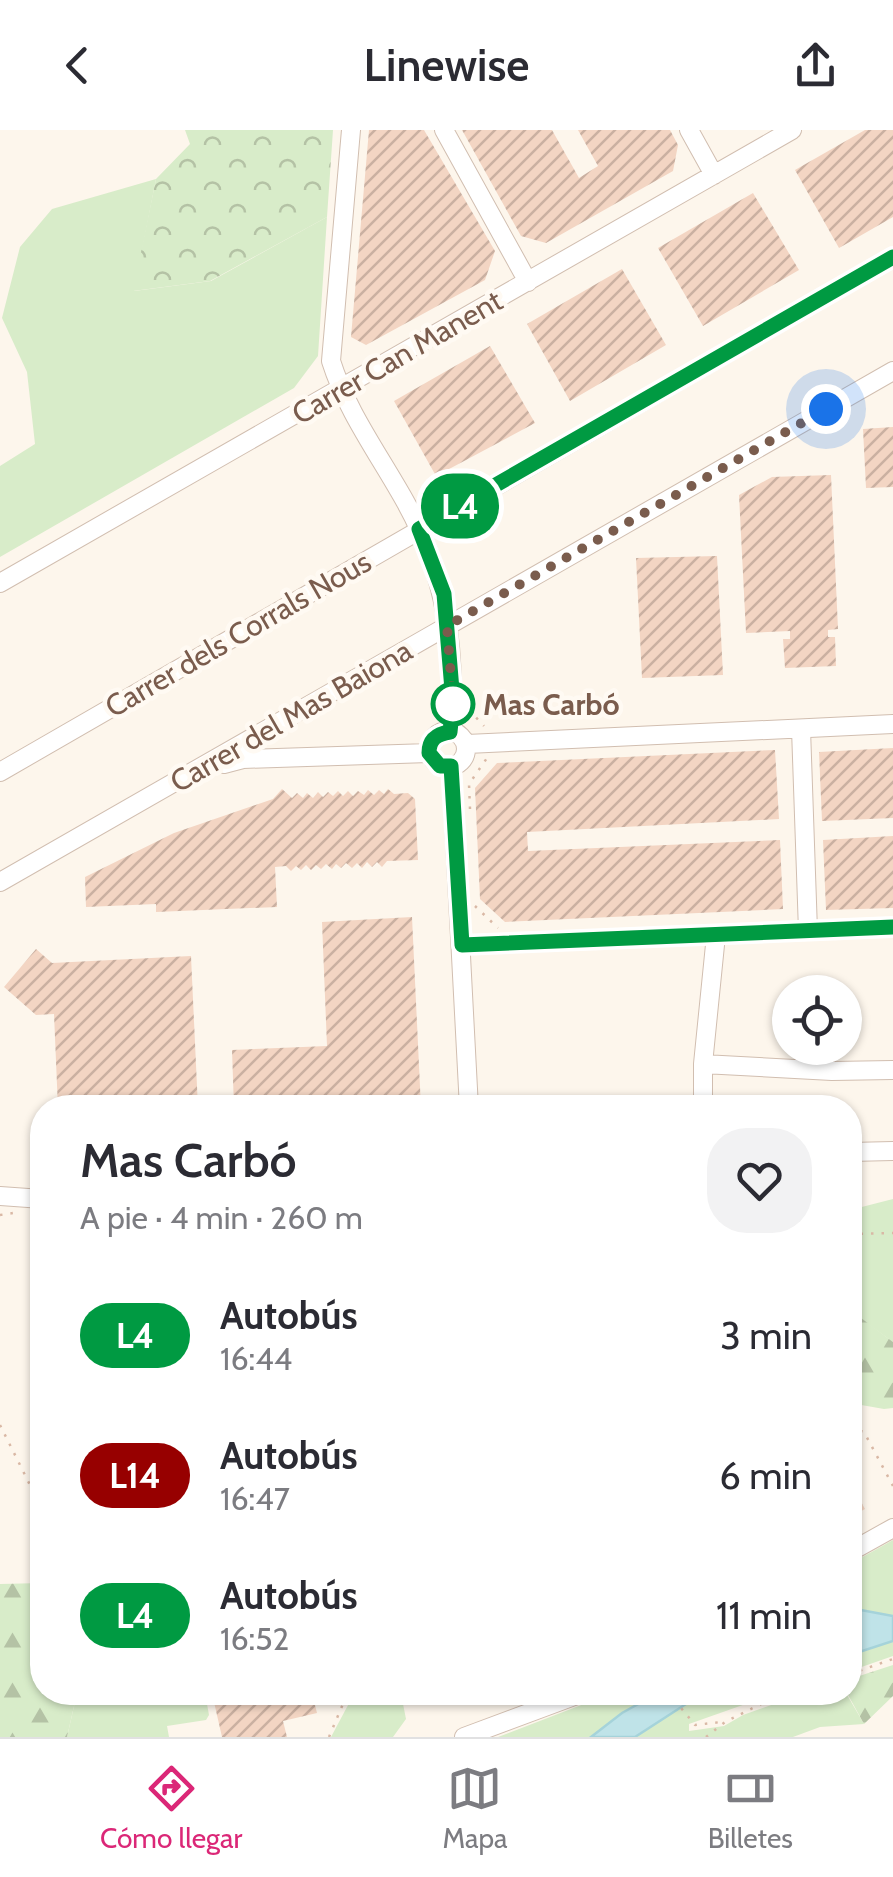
<!DOCTYPE html>
<html lang="es">
<head>
<meta charset="utf-8">
<style>
	body { margin:0; font-family:Cabin,sans-serif; background:#f2f2f3; color:#2b2b33; height:100vh; display:flex; flex-direction:column; font-size:38px; white-space:nowrap }
	* { box-sizing:border-box; margin:0 }
	p { font-size:32px; color:#7c7c81 }
	.icon { flex:none; width:55px; height:55px; fill:none; stroke:currentColor; stroke-width:2; stroke-linecap:round; stroke-linejoin:round }
	.map { position:relative; flex:1; overflow:hidden }
	.side { position:absolute; left:30px; top:965px; width:832px; height:610px; display:flex; flex-direction:column; background:#fff; border-radius:40px; box-shadow:0 2px 8px #0004 }
	.side>* { flex:none }
	.badge { padding:0 20px; border-radius:32px; font-size:35px; line-height:65px }
	.controls { position:absolute; left:772px; top:845px; display:grid; gap:20px }
	.controls a { display:grid; place-items:center; width:90px; height:90px; border-radius:50%; background:#fff; box-shadow:0 2px 8px #0004; font-size:50px }
	.you { position:absolute; width:50px; height:50px; margin:-25px; border:8px solid #fff; border-radius:50%; background:#1a73e8; box-shadow:0 0 0 15px #1a73e833 }
	.map>.badge { position:absolute; translate:-50% -50%; box-shadow:0 0 0 5px #fff }
	.round { display:grid; place-items:center; flex:none; width:105px; height:105px; border-radius:40px; background:#f2f2f3 }
	.head { display:flex; align-items:center; justify-content:space-between; height:170px; padding:0 50px }
	h1 { font-size:48px; font-weight:600; line-height:75px }
	ul { padding:0; list-style:none }
	li { display:flex; align-items:center; gap:30px; height:140px; padding:0 50px }
	li div { flex:1 }
	li b { display:block; font-size:38px }
	li em { font-style:normal }
	li .badge { min-width:110px; font-weight:700; text-align:center }
	header { display:flex; justify-content:space-between; align-items:center; height:130px; padding:0 50px; background:#fff; font-size:45px; font-weight:600 }
	.tabs { display:flex; justify-content:space-around; align-items:center; height:140px; border-top:2px solid #e1e1e2; background:#fff; font-size:28px; color:#7c7c81 }
	.tabs a { display:grid; justify-items:center; gap:5px }
	.tabs .on { color:#db2777 }
	.map>svg:first-child { display:block }
</style>
</head>
<body>
<header><svg class="icon" aria-label="back" viewBox="0 0 24 24"><path d="M15 5l-7 7 7 7"/></svg>Linewise<svg class="icon" aria-label="share" viewBox="0 0 24 24"><path d="M12 15V3M7 8l5-5 5 5M5 13v7h14v-7"/></svg></header>
<div class="map">
<svg width="893" height="1607" viewBox="0 0 893 1607">
	<defs>
		<pattern id="forest-firs" width="22" height="20" patternUnits="userSpaceOnUse" patternTransform="scale(2.5)"><rect width="22" height="20" fill="#d8ecc9"/><path d="M5 1l3.5 6h-7zM16 11l3.5 6h-7z" fill="#b4c2a5"/></pattern>
		<pattern id="park-crowns" width="20" height="18" patternUnits="userSpaceOnUse" patternTransform="scale(2.5)"><rect width="20" height="18" fill="#d8ecc9"/><path d="M2 6a3 3 0 1 1 6 0M12 15a3 3 0 1 1 6 0" fill="none" stroke="#b4c2a5"/></pattern>
		<pattern id="building-hatch" width="6" height="6" patternUnits="userSpaceOnUse" patternTransform="scale(2.5)"><rect width="6" height="6" fill="#f3d5c3"/><path d="M-1 1l2-2M0 6l6-6M5 7l2-2" fill="none" stroke="#cab0a1"/></pattern>
	</defs>
	<rect width="100%" height="100%" fill="#fdf6ec"/>
	<path fill="#d8ecc9" d="M156,49L134,161L211,151L327,87L318,226L294,258L0,427V336L35,314L27,242L2,188L20,117L52,79Z
		M893,1069V1212L861,1189H850V1080Z
		M893,1410V1526L850,1541V1434Z
		M355,1562L361,1563L369,1570L403,1574L406,1589L393,1607H331Z
		M615,1562L777,1563L689,1594V1601L724,1596L743,1585L805,1563H846L864,1594L820,1597L793,1607H498Z
		M77,1563H205L209,1585L206,1590L167,1596L169,1607H67Z"/>
	<path fill="url(#forest-firs)" d="M861,1188L893,1212V1278L884,1279L850,1273V1189Z
		M42,1453V1562L77,1563L67,1607H0V1454Z
		M893,1535V1566L864,1594L847,1563L850,1562V1549Z"/>
	<path fill="url(#park-crowns)" d="M185,0H333L327,87L210,151L133,161L156,49L190,14Z"/>
	<path fill="#bfe3e8" stroke="#a5d3da" stroke-width="2.5" d="M850,1478L893,1486V1511L850,1525Z
		M660,1562L703,1563L635,1607H591L622,1583Z"/>
	<path fill="url(#building-hatch)" d="M369,0H424L495,121L485,150L366,215L351,207Z
		M462,0H552L579,48L598,36L578,0H670L678,15L673,41L546,113L521,106Z
		M865,0H893V87L839,118L795,40Z
		M753,63L799,140L703,196L658,118Z
		M622,139L666,215L570,271L527,194Z
		M490,216L535,293L436,346L394,271Z
		M893,297V357L866,358L863,299Z
		M831,345L838,499L828,500V507H835L836,536L785,538L783,509H790V501L746,503L739,365L772,347Z
		M717,426L723,545L642,548L636,428Z
		M893,618V688L822,691L819,622Z
		M775,620L779,689L527,702L528,721L780,710L783,779L505,792L480,769L475,658L497,633Z
		M282,659L292,668L297,663L303,668L307,663L313,668L318,662L323,667L328,662L333,666L338,661L343,666L348,661L353,666L358,661L364,665L368,660L374,665L379,660L384,664L388,659L394,664L408,663L415,669L418,730L387,731L382,737L377,732L372,737L367,732L362,738L357,733L352,738L346,733L341,738L336,734L332,739L326,734L321,739L316,735L311,740L306,735L301,740L296,736L291,741L286,736L275,737L277,777L156,782V774L86,777L85,747L174,703L273,669Z
		M893,706V778L826,780L823,710Z
		M412,787L421,978H234L232,920L327,916L322,792Z
		M36,819L52,833L191,826L198,978H58L54,884L36,885L4,857Z
		M850,1352L865,1379L850,1387Z
		M237,1562H321L323,1573L315,1575L317,1583L283,1591L287,1607H222L214,1572L238,1566Z
		M483,1562H509L496,1575Z"/>
	<g fill="none" stroke-linecap="round" stroke-linejoin="round">
		<defs>
			<path id="minor" d="M351,0L331,231C347,282 380,326 406,373C445,443 458,523 449,602
				M444,0L528,152
				M689,0L714,45
				M0,453L792,0
				M801,599L808,801
				M430 619a18 18 0 1 1 36 0a18 18 0 1 1-36 0Z
				M467,614L893,594
				M224,634L243,629L429,623
				M451,636L469,978
				M0,642L893,127
				M0,752L893,241
				M462,815L893,797
				M703,934L832,941L893,940
				M703,978V934L716,805
				M850,1022L893,1021
				M0,1066L42,1069
				M850,1422L893,1398
				M464,1607L585,1562"/>
		</defs>
		<use href="#minor" stroke="#d1beb0" stroke-width="20"/>
		<path stroke="#d9b8a5" stroke-width="2.5" stroke-dasharray="2.5 8" stroke-linecap="butt" d="M469,580L484,596
			M470,679L469,654L487,628
			M475,776L498,798
			M0,1085L13,1083
			M850,1104L893,1103
			M0,1295L42,1379
			M850,1298L864,1302L893,1356
			M850,1544L893,1529
			M668,1562L695,1595L721,1592
			M329,1607L348,1562
			M706,1607L725,1592L785,1562"/>
		<use href="#minor" stroke="#fff" stroke-width="18"/>
	</g>
	<g fill="none" stroke-linecap="round" stroke-linejoin="round">
		<defs>
			<path id="line" d="M893,127L419,399L444,464L453,572L450,602C437,604 429,609 429,623L440,636H451L462,815L893,797"/>
		</defs>
		<use href="#line" stroke="#fff" stroke-width="22"/>
		<use href="#line" stroke="#009a42" stroke-width="15"/>
		<path stroke="#7a5c4d" stroke-width="10" stroke-dasharray="0 18" d="M453,574L447,496L826,279"/>
	</g>
	<circle fill="#fff" stroke="#009a42" stroke-width="5" cx="453" cy="574" r="20"/>
	<g text-anchor="middle" dominant-baseline="central" stroke-width="9" stroke-linejoin="round" paint-order="stroke">
		<g font-size="30" fill="#7a5c4d" stroke="#fffaf3">
			<text transform="translate(397 227) rotate(-30)">Carrer Can Manent</text>
			<text transform="translate(238 504) rotate(-30)">Carrer dels Corrals Nous</text>
			<text transform="translate(291 586) rotate(-30)">Carrer del Mas Baiona</text>
		</g>
		<g font-size="30" font-weight="bold" fill="#7a5c4d" stroke="#fffaf3" text-anchor="start">
			<text x="483" y="574">Mas Carbó</text>
		</g>
	</g>
</svg>
<div class="controls">
<a><svg class="icon" aria-label="locate" viewBox="0 0 24 24"><circle cx="12" cy="12" r="6"/><path d="M12 2v4M12 18v4M2 12h4M18 12h4"/></svg></a>
</div>
<div class="you" style="left:826px;top:279px"></div>
<b class="badge" style="left:460px;top:376px;background:#009a42;color:#fff">L4</b>
<section class="side">
<div class="head"><div><h1>Mas Carbó</h1><p>A pie · 4 min · 260 m</p></div><a class="round"><svg class="icon" aria-label="heart" viewBox="0 0 24 24"><path d="M12 20l-8-8c-3-5 5-10 8-4 3-6 11-1 8 4z"/></svg></a></div>
<ul>
<li><span class="badge" style="background:#009a42;color:#fff">L4</span><div><b>Autobús</b><p>16:44</p></div><em>3 min</em></li>
<li><span class="badge" style="background:#970000;color:#fff">L14</span><div><b>Autobús</b><p>16:47</p></div><em>6 min</em></li>
<li><span class="badge" style="background:#009a42;color:#fff">L4</span><div><b>Autobús</b><p>16:52</p></div><em>11 min</em></li>
</ul>
</section>
</div>
<nav class="tabs">
<a class="on"><svg class="icon" aria-label="directions" viewBox="0 0 24 24"><path d="M12 3l9 9-9 9-9-9zM9 14v-3h6M13 9l2 2-2 2"/></svg>Cómo llegar</a>
<a><svg class="icon" aria-label="map" viewBox="0 0 24 24"><path d="M3 6l6-2 6 2 6-2v14l-6 2-6-2-6 2zM9 4v14M15 6v14"/></svg>Mapa</a>
<a><svg class="icon" aria-label="tickets" viewBox="0 0 24 24"><path d="M3 7h18v10H3zM15 7v10"/></svg>Billetes</a>
</nav>
</body>
</html>
